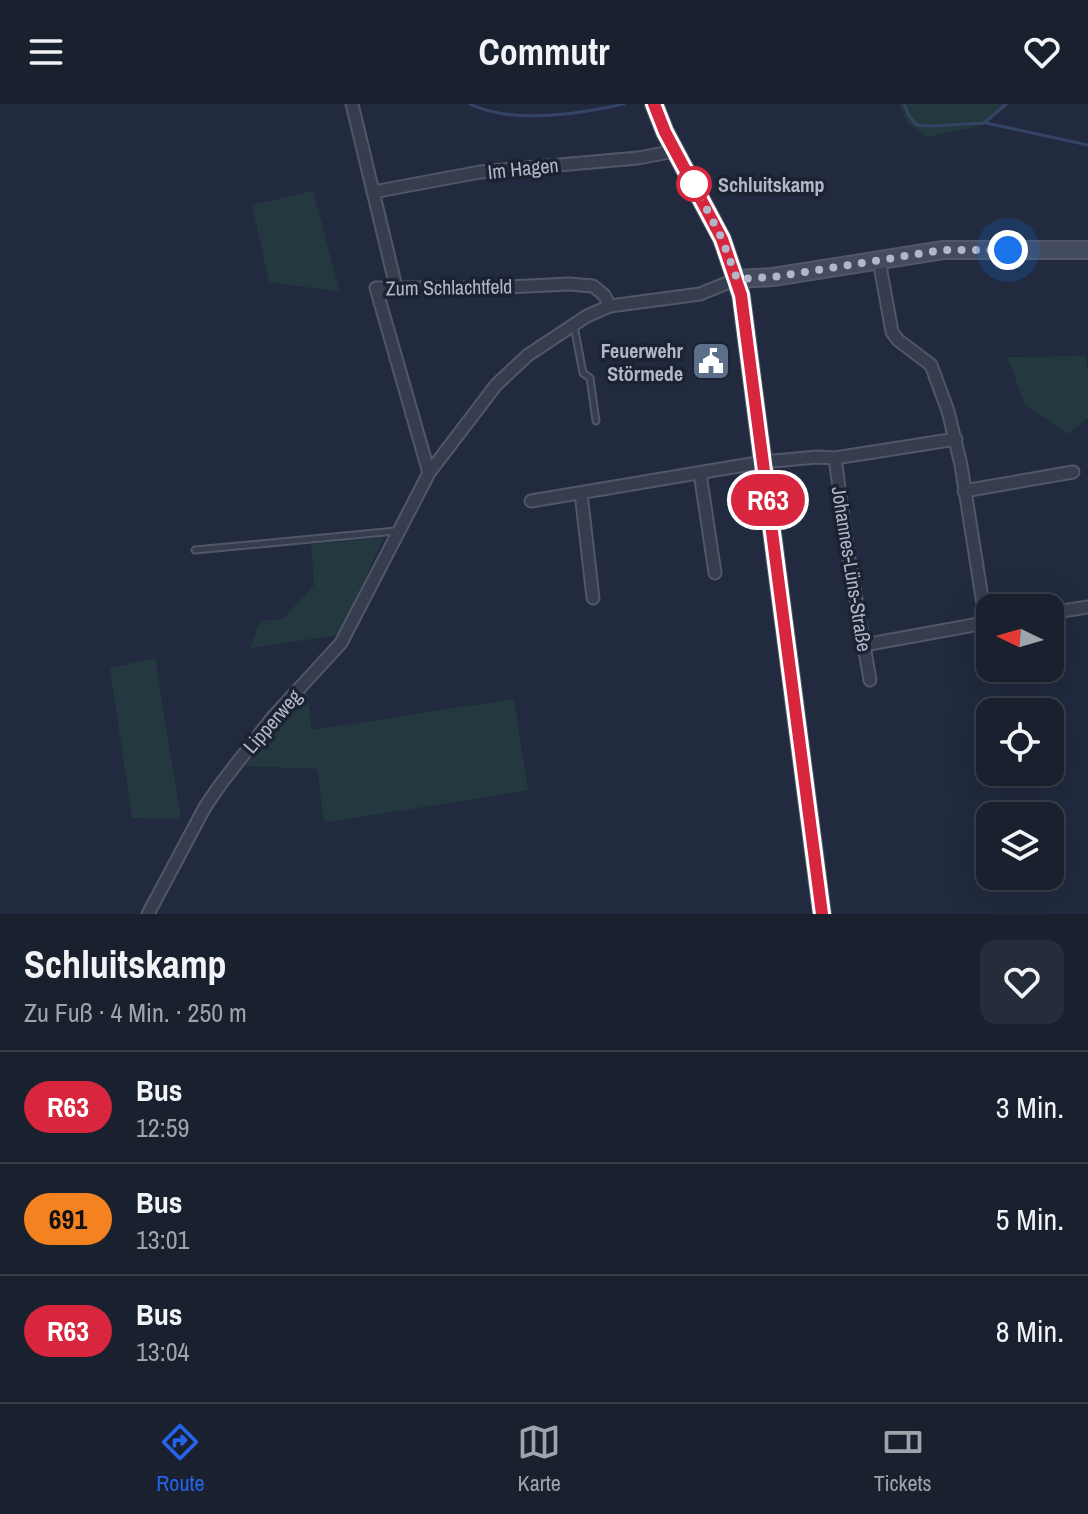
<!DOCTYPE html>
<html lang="de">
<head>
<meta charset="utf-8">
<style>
	body { margin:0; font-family:"Archivo Narrow",sans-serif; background:#262d3a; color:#f1f3f6; height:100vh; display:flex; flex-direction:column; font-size:30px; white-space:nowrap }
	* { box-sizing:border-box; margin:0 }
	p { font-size:26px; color:#9fa3aa }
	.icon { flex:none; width:44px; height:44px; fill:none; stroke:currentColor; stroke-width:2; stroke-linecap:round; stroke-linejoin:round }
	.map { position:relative; height:810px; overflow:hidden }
	.drawer { display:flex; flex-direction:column; background:#19202e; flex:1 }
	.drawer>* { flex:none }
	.badge { padding:0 16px; border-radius:26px; font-size:28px; line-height:52px }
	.needle { width:52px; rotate:275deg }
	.fabs { position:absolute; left:976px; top:490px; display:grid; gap:16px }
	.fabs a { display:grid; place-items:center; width:88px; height:88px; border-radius:16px; background:#19202e; box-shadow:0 8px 32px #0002,0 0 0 2px #373e4a; font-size:40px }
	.you { position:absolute; width:40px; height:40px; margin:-20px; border:6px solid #fff; border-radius:50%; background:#1a73e8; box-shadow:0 0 0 12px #1a73e833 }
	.map>.badge { position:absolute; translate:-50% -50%; box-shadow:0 0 0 4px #fff }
	.round { display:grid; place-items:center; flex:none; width:84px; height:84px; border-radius:16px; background:#262d3a }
	.overview { display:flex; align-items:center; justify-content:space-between; height:136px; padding:0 24px }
	h1 { font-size:38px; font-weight:700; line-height:60px }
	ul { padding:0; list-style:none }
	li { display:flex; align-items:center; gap:24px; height:112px; padding:0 24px; border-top:2px solid #373e4a }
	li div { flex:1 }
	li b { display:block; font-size:30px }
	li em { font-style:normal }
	li .badge { min-width:88px; font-weight:700; text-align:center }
	header { display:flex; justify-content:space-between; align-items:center; height:104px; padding:0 24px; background:#19202e; font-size:36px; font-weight:700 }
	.menu { display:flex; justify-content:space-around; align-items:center; height:112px; border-top:2px solid #373e4a; background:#19202e; font-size:22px; color:#9fa3aa }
	.menu a { display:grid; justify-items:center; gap:4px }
	.menu .on { color:#2563eb }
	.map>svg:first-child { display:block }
</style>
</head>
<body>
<header><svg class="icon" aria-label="menu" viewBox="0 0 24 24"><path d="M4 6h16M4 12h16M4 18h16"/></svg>Commutr<svg class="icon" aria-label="heart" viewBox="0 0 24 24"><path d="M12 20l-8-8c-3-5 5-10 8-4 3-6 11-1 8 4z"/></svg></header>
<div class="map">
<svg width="1088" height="810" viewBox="0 0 1088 810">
	<rect width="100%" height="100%" fill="#212a3e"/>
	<path fill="#24383f" d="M899,0H1010L984,21L926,33L908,20Z
		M313,87L340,188L269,178L252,101Z
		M1085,252L1088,267V314L1068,330L1025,301L1007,253Z
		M384,434L339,531L250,544L260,517L283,515L314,481L311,440Z
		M155,554L181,715L132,714L110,564Z
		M307,586L312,626L514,595L528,686L324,719L317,665L245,662Z"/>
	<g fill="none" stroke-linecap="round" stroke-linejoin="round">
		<path stroke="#344366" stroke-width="3" d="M470,0C513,21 579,10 624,0
			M904,0L909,12L917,21L930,22L984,19L1006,0
			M986,19L1088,41"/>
		<defs>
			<path id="service" d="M574,222L583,269L590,274L596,317
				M195,446L396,427"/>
			<path id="minor" d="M352,0L396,183
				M373,88L480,68L638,54L675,47
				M879,156L892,228L898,236L931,261L948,307L961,361L986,519
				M835,354L848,449L870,576
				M429,369L376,184H486L569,180L593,182L604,191L610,202
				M700,369L715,469
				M964,387L1073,368
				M581,389L593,494
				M531,397L763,358L817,353L835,354L956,335
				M1050,509L1088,503
				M864,541L990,518
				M148,810L205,703L220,681L272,614L341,539L429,369L496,281L528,251L587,212L610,202L700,190L737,175"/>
			<path id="secondary" d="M654,0L665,28L722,135L741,191L822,810
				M737,175L773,173L943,146H1088"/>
		</defs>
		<use href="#service" stroke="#515768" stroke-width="9"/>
		<use href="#minor" stroke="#515768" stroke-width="15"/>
		<use href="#secondary" stroke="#515768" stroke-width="20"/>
		<use href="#service" stroke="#363d4e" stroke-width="5"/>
		<use href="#minor" stroke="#363d4e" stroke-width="11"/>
		<use href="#secondary" stroke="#434b61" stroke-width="16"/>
	</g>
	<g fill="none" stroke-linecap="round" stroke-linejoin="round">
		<defs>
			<path id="line" d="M654,0L665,28L722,135L741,191L822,810"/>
		</defs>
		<use href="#line" stroke="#fff" stroke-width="18"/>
		<use href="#line" stroke="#d7263d" stroke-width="12"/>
		<path stroke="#b1b7c9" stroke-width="8" stroke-dasharray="0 14.4" d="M694,80L722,135L737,175L773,173L943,146H1008"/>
	</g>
	<defs>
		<symbol id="civic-square" viewBox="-11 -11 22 22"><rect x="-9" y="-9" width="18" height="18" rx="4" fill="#5c6f8a" stroke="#1b2232"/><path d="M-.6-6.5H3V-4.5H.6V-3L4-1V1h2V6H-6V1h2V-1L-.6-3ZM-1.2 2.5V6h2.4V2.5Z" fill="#fff"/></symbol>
	</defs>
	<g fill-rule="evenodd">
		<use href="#civic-square" x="689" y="235" width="44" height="44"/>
	</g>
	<circle fill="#fff" stroke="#d7263d" stroke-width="4" cx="694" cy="80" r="16"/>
	<g text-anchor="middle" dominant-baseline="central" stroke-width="7" stroke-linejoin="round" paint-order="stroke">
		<g font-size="20" fill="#b1b7c9" stroke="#1b2232">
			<text transform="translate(523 64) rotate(-6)">Im Hagen</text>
			<text transform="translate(449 183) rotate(-1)">Zum Schlachtfeld</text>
			<text transform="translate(852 465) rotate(81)">Johannes-Lüns-Straße</text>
			<text transform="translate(272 617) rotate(-49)">Lipperweg</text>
		</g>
		<g font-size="20" font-weight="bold" fill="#b1b7c9" stroke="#1b2232" text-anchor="start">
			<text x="718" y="80">Schluitskamp</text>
		</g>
		<g font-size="20" font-weight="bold" fill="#b1b7c9" stroke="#1b2232" text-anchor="end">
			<text x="683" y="246">Feuerwehr<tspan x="683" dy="23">Störmede</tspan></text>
		</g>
	</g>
</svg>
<div class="fabs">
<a><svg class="needle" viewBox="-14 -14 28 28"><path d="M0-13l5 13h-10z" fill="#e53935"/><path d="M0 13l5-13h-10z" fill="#9fa3aa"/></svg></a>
<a><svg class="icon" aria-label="locate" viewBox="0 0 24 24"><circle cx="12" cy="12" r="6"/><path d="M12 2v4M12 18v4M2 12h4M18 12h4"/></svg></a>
<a><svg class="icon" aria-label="layers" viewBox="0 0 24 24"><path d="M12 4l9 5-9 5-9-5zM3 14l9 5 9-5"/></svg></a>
</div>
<div class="you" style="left:1008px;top:146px"></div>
<b class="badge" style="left:768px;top:396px;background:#d7263d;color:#fff">R63</b>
</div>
<section class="drawer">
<div class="overview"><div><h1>Schluitskamp</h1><p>Zu Fuß · 4 Min. · 250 m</p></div><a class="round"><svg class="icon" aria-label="heart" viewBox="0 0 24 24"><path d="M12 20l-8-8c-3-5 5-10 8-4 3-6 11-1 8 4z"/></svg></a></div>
<ul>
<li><span class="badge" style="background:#d7263d;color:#fff">R63</span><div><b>Bus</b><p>12:59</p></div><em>3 Min.</em></li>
<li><span class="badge" style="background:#f58220;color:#111">691</span><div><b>Bus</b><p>13:01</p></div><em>5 Min.</em></li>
<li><span class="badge" style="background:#d7263d;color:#fff">R63</span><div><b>Bus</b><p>13:04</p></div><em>8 Min.</em></li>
</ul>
</section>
<nav class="menu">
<a class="on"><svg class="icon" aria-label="directions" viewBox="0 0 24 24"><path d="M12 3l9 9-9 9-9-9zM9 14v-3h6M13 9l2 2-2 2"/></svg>Route</a>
<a><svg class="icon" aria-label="map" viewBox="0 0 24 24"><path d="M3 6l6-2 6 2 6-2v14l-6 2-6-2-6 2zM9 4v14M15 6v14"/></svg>Karte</a>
<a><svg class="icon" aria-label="tickets" viewBox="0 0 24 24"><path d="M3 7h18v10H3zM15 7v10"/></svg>Tickets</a>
</nav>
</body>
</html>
